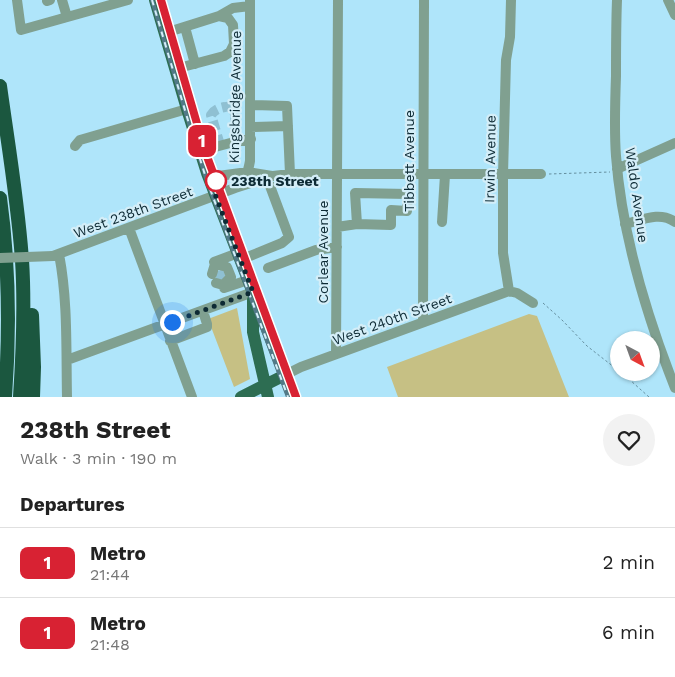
<!DOCTYPE html>
<html lang="en">
<head>
<meta charset="utf-8">
<style>
	body { margin:0; font-family:"Work Sans",sans-serif; background:#f2f2f2; color:#222; height:100vh; display:flex; flex-direction:column; font-size:19px; white-space:nowrap }
	* { box-sizing:border-box; margin:0 }
	p { font-size:16px; color:#767676 }
	.icon { flex:none; width:28px; height:28px; fill:none; stroke:currentColor; stroke-width:2; stroke-linecap:round; stroke-linejoin:round }
	.map { position:relative; height:397px; overflow:hidden }
	.details { display:flex; flex-direction:column; background:#fff; flex:1 }
	.details>* { flex:none }
	.badge { padding:0 10px; border-radius:8px; font-size:18px; line-height:32px }
	.needle { width:32px; rotate:139deg }
	.fabs { position:absolute; left:610px; top:331px; display:grid; gap:10px }
	.fabs a { display:grid; place-items:center; width:50px; height:50px; border-radius:50%; background:#fff; box-shadow:0 1px 4px #0004; font-size:25px }
	.you { position:absolute; width:25px; height:25px; margin:-12px; border:4px solid #fff; border-radius:50%; background:#1a73e8; box-shadow:0 0 0 8px #1a73e833 }
	.map>.badge { position:absolute; translate:-50% -50%; box-shadow:0 0 0 2px #fff }
	h2 { padding:0 20px; font-size:19px; line-height:45px }
	.round { display:grid; place-items:center; flex:none; width:52px; height:52px; border-radius:26px; background:#f2f2f2 }
	.summary { display:flex; align-items:center; justify-content:space-between; height:85px; padding:0 20px }
	h1 { font-size:24px; font-weight:700; line-height:38px }
	ul { padding:0; list-style:none }
	li { display:flex; align-items:center; gap:15px; height:70px; padding:0 20px; border-top:1px solid #e0e0e0 }
	li div { flex:1 }
	li b { display:block; font-size:19px }
	li em { font-style:normal }
	li .badge { min-width:55px; font-weight:700; text-align:center }
	.map>svg:first-child { display:block }
</style>
</head>
<body>
<div class="map">
<svg width="675" height="397" viewBox="0 0 675 397">
	<rect width="100%" height="100%" fill="#afe5fa"/>
	<path fill="#c6c084" d="M237,308L250,379L234,387L208,319Z
		M529,314L537,316L569,397H398L387,367Z"/>
	<g fill="none" stroke-linecap="round" stroke-linejoin="round">
		<path stroke="#8fc0d2" stroke-width="10" stroke-dasharray="10 5" stroke-linecap="butt" d="M220,145L211,115C214,110 219,108 225,107C238,104 235,121 235,129C235,133 237,137 238,141
			M218,271L222,281"/>
		<path stroke="#658f9f" stroke-width="1" stroke-dasharray="2.5 2.5" stroke-linecap="butt" d="M549,174L610,172
			M543,303L562,320L587,346L619,371
			M621,372L649,397"/>
		<path stroke="#80a090" stroke-width="10" d="M17,0L21,30L128,0
			M62,0L67,17
			M617,0C616,25 616,51 616,76C615,103 614,130 616,156C622,236 646,314 675,388
			M668,0L675,15
			M47,1L50,0
			M219,16L233,8L250,6
			M185,27L195,64
			M165,33L219,16L228,18L233,25L234,44L230,52L224,56L175,69
			M251,105L287,106L290,174
			M251,127L288,126
			M75,146L80,140L187,109
			M200,151L234,142L251,139
			M617,169L675,143
			M207,173L218,176L248,172L272,176
			M237,186C246,179 248,172 250,161V0
			M442,222L445,175
			M625,224C642,220 660,211 675,222
			M337,227L357,224L355,193L408,194L407,211L391,210V225L357,224
			M129,228L192,397
			M59,254C68,301 66,349 67,397
			M53,256L235,188L273,176L290,174H541
			M240,260L282,243L289,237L267,178
			M215,264L227,267L231,277L223,285L216,283
			M268,268L316,250L337,247
			M212,274L215,264L214,262L238,253
			M224,288L248,280
			M509,291L503,253V175L506,60L510,37L511,0
			M509,291L517,293L533,303
			M423,322L424,0
			M170,341L207,327V324L203,311
			M336,354L338,0
			M67,360L253,292
			M285,375L301,367L509,291"/>
		<path stroke="#2d6d52" stroke-width="12" d="M155,0L187,109L207,173L293,397
			M253,300V332L268,397
			M241,397L285,375"/>
		<path stroke="#1b573f" stroke-width="14" d="M0,86C8,144 18,202 22,260C25,306 23,351 20,397
			M0,198C9,264 10,330 5,397
			M32,315L34,367L33,397"/>
		<defs>
			<path id="rail" d="M152,0L193,137L207,181L288,397
				M161,0L205,151L296,397"/>
		</defs>
		<use href="#rail" stroke="#527a88" stroke-width="4"/>
		<use href="#rail" stroke="#d4eef8" stroke-width="2" stroke-dasharray="5.5" stroke-linecap="butt"/>
		<path stroke="#80a090" stroke-width="10" d="M0,258L53,256"/>
	</g>
	<g fill="none" stroke-linecap="round" stroke-linejoin="round">
		<defs>
			<path id="line" d="M161,0L205,151L296,397"/>
		</defs>
		<use href="#line" stroke="#fff" stroke-width="11"/>
		<use href="#line" stroke="#d82233" stroke-width="8"/>
		<path stroke="#0d2a34" stroke-width="5" stroke-dasharray="0 9" d="M172,322L253,292L211,184L216,181"/>
	</g>
	<circle fill="#fff" stroke="#d82233" stroke-width="2.5" cx="216" cy="181" r="10"/>
	<g text-anchor="middle" dominant-baseline="central" stroke-width="4.5" stroke-linejoin="round" paint-order="stroke">
		<g font-size="14" fill="#0d2a34" stroke="#d4eef8">
			<text transform="translate(235 97) rotate(-89)">Kingsbridge Avenue</text>
			<text transform="translate(490 159) rotate(-89)">Irwin Avenue</text>
			<text transform="translate(409 161) rotate(-90)">Tibbett Avenue</text>
			<text transform="translate(637 195) rotate(82)">Waldo Avenue</text>
			<text transform="translate(133 212) rotate(-20)">West 238th Street</text>
			<text transform="translate(323 252) rotate(-90)">Corlear Avenue</text>
			<text transform="translate(392 319) rotate(-20)">West 240th Street</text>
		</g>
		<g font-size="14" font-weight="bold" fill="#0d2a34" stroke="#d4eef8" text-anchor="start">
			<text x="231" y="181">238th Street</text>
		</g>
	</g>
</svg>
<div class="fabs">
<a><svg class="needle" viewBox="-14 -14 28 28"><path d="M0-13l5 13h-10z" fill="#e53935"/><path d="M0 13l5-13h-10z" fill="#767676"/></svg></a>
</div>
<div class="you" style="left:172px;top:322px"></div>
<b class="badge" style="left:202px;top:141px;background:#d82233;color:#fff">1</b>
</div>
<section class="details">
<div class="summary"><div><h1>238th Street</h1><p>Walk · 3 min · 190 m</p></div><a class="round"><svg class="icon" aria-label="heart" viewBox="0 0 24 24"><path d="M12 20l-8-8c-3-5 5-10 8-4 3-6 11-1 8 4z"/></svg></a></div>
<h2>Departures</h2>
<ul>
<li><span class="badge" style="background:#d82233;color:#fff">1</span><div><b>Metro</b><p>21:44</p></div><em>2 min</em></li>
<li><span class="badge" style="background:#d82233;color:#fff">1</span><div><b>Metro</b><p>21:48</p></div><em>6 min</em></li>
</ul>
</section>
</body>
</html>
